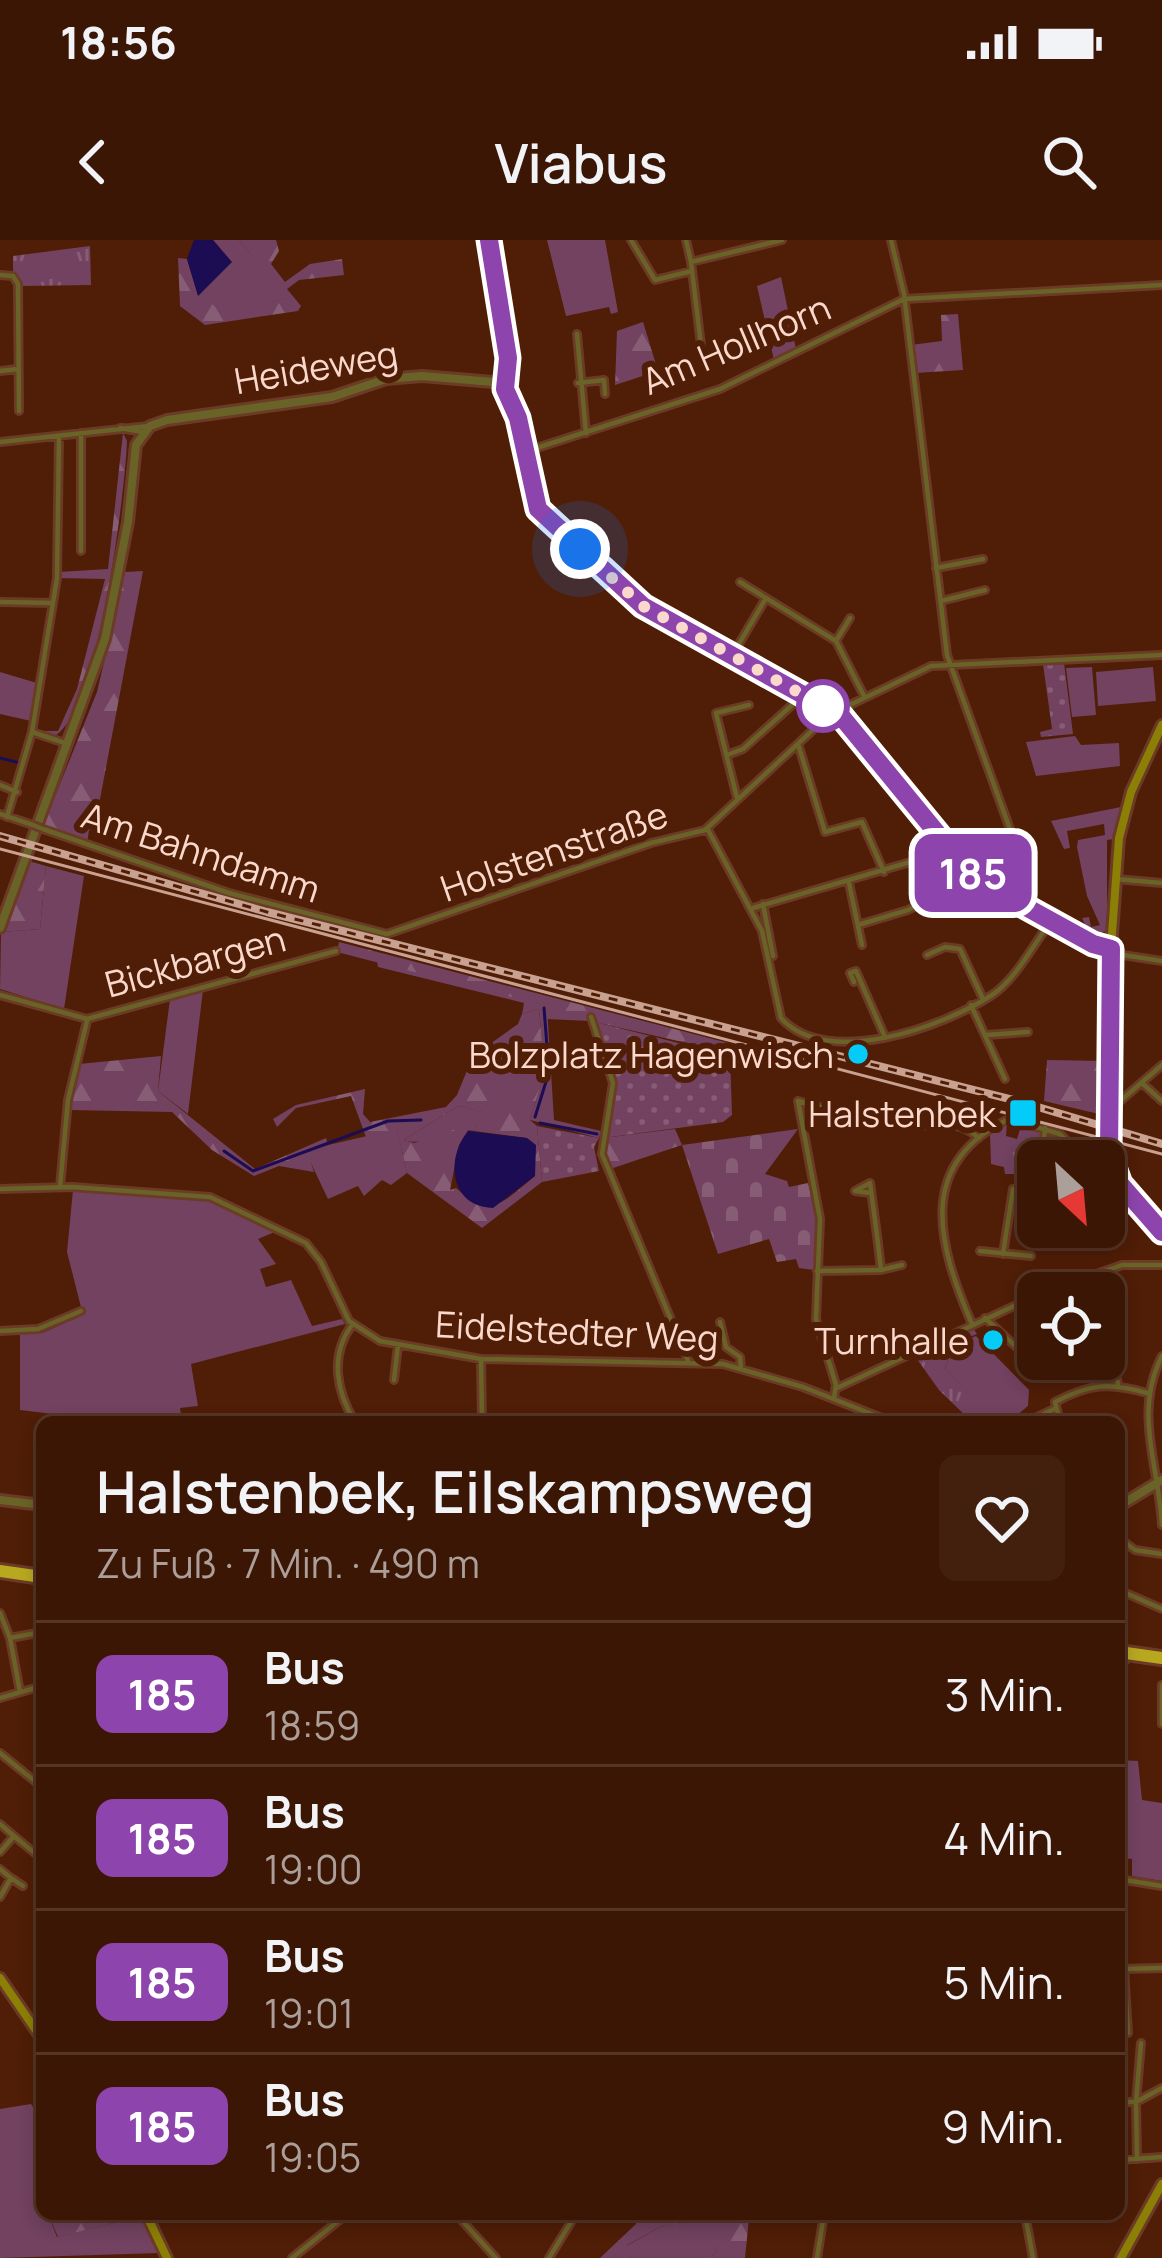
<!DOCTYPE html>
<html lang="de">
<head>
<meta charset="utf-8">
<style>
	body { margin:0; font-family:Manrope,sans-serif; background:#431f0e; color:#f1f3f6; height:100vh; display:flex; flex-direction:column; font-size:45px; white-space:nowrap }
	* { box-sizing:border-box; margin:0 }
	p { font-size:39px; color:#ac9f9a }
	.icon { flex:none; width:66px; height:66px; fill:none; stroke:currentColor; stroke-width:2; stroke-linecap:round; stroke-linejoin:round }
	.map { position:relative; flex:1; overflow:hidden }
	.sheet { position:absolute; left:36px; top:1176px; width:1089px; height:804px; display:flex; flex-direction:column; background:#3c1604; border-radius:18px; box-shadow:0 6px 18px #0003,0 0 0 3px #553526 }
	.sheet>* { flex:none }
	.badge { padding:0 24px; border-radius:18px; font-size:42px; line-height:78px }
	.needle { width:78px; rotate:154deg }
	.tools { position:absolute; left:1017px; top:900px; display:grid; gap:24px }
	.tools a { display:grid; place-items:center; width:108px; height:108px; border-radius:18px; background:#3c1604; box-shadow:0 6px 18px #0003,0 0 0 3px #553526; font-size:60px }
	.you { position:absolute; width:60px; height:60px; margin:-30px; border:9px solid #fff; border-radius:50%; background:#1a73e8; box-shadow:0 0 0 18px #1a73e833 }
	.map>.badge { position:absolute; translate:-50% -50%; box-shadow:0 0 0 6px #fff }
	.round { display:grid; place-items:center; flex:none; width:126px; height:126px; border-radius:18px; background:#431f0e }
	.summary { display:flex; align-items:center; justify-content:space-between; height:204px; padding:0 60px }
	h1 { font-size:57px; font-weight:600; line-height:90px }
	ul { padding:0; list-style:none }
	li { display:flex; align-items:center; gap:36px; height:144px; padding:0 60px; border-top:3px solid #553526 }
	li div { flex:1 }
	li b { display:block; font-size:45px }
	li em { font-style:normal }
	li .badge { min-width:132px; font-weight:700; text-align:center }
	.status { display:flex; justify-content:space-between; align-items:center; height:84px; padding:0 60px; background:#3c1604; direction:ltr }
	.status svg { height:33px; fill:currentColor }
	header { display:flex; justify-content:space-between; align-items:center; height:156px; padding:0 60px; background:#3c1604; font-size:54px; font-weight:600 }
	.map>svg:first-child { display:block }
</style>
</head>
<body>
<div class="status"><b>18:56</b><svg viewBox="0 0 49 12"><path d="M0 12V9h3v3zM5 12V6h3v6zM10 12V3h3v9zM15 12V0h3v12zM26 1h20v11H26zM47 4h2v5h-2z"/></svg></div>
<header><svg class="icon" aria-label="back" viewBox="0 0 24 24"><path d="M15 5l-7 7 7 7"/></svg>Viabus<svg class="icon" aria-label="search" viewBox="0 0 24 24"><circle cx="10" cy="10" r="6"/><path d="M15 15l6 6"/></svg></header>
<div class="map">
<svg width="1162" height="2018" viewBox="0 0 1162 2018">
	<defs>
		<pattern id="forest-firs" width="22" height="20" patternUnits="userSpaceOnUse" patternTransform="scale(3)"><rect width="22" height="20" fill="#724260"/><path d="M5 1l3.5 6h-7zM16 11l3.5 6h-7z" fill="#875d75"/></pattern>
		<pattern id="cemetery-stones" width="16" height="16" patternUnits="userSpaceOnUse" patternTransform="scale(3)"><rect width="16" height="16" fill="#724260"/><path d="M2 7V4a2 2 0 0 1 4 0v3zM10 15v-3a2 2 0 0 1 4 0v3z" fill="#875d75"/></pattern>
		<pattern id="park-tufts" width="24" height="20" patternUnits="userSpaceOnUse" patternTransform="scale(3)"><rect width="24" height="20" fill="#724260"/><path d="M3 7l-1-3M5 7V3M7 7l1-3M15 17l-1-3M17 17v-4M19 17l1-3" fill="none" stroke="#875d75"/></pattern>
		<pattern id="garden-dots" width="8" height="8" patternUnits="userSpaceOnUse" patternTransform="scale(3)"><rect width="8" height="8" fill="#724260"/><path d="M2 2h.1M6 6h.1" fill="none" stroke="#875d75" stroke-width="1.8" stroke-linecap="round"/></pattern>
	</defs>
	<rect width="100%" height="100%" fill="#501d06"/>
	<path fill="#724260" d="M213,0H239L288,58L225,74L198,56L231,22Z
		M547,0H605L618,72L611,74L609,67L566,76Z
		M781,37L796,109L774,120L757,46Z
		M1092,427L1096,475L1072,477L1066,428Z
		M1153,427L1156,461L1098,466L1096,432Z
		M0,432L37,443L31,481L0,474Z
		M1075,496L1081,505L1119,503L1120,526L1036,536L1026,502Z
		M1121,567L1114,599L1107,600V691L1090,696L1082,678L1089,677L1091,687L1100,685L1087,656L1077,607L1078,600L1105,595L1104,584L1067,591L1070,608L1064,609L1051,581Z
		M46,626L84,636L64,769L0,749L1,692L40,689Z
		M377,721L547,766L554,880L601,891L599,898L530,880L545,832L539,769L522,774L524,763L378,727Z
		M203,750L188,874L158,851L170,759Z
		M458,866L483,872L474,891C452,887 426,908 404,900Z
		M397,889L407,933L391,945L382,940L364,956L358,946L328,959L308,917L328,905Z
		M73,950L208,960L277,991L258,999L276,1024L260,1029L266,1047L291,1040L312,1086L342,1079L345,1084L191,1124L198,1166L180,1168L182,1182H120L20,1170V1094L42,1093L83,1075L67,1012Z
		M976,1096L1029,1150L1028,1166L1009,1182L992,1179L945,1128L953,1104Z
		M1119,1520L1138,1521L1142,1560L1162,1563V1641L1132,1636V1619L1119,1618Z
		M31,1864L42,1880V1974H48L57,1997L142,1976L160,2013L0,2018V1869Z
		M697,1980L717,2012L709,2018H631L626,2006L660,1987Z"/>
	<path fill="url(#forest-firs)" fill-rule="evenodd" d="M239,0H276L279,11L271,24L285,42L310,24L342,19L344,35L299,40L287,49L301,66L298,71L205,85L180,66L178,18L187,19L198,55L225,73L287,58Z
		M958,74L963,130L915,133L911,105L942,101L941,75Z
		M643,82L658,131L615,145L617,91Z
		M123,193L127,201C125,254 98,470 56,495L37,491H58L77,449L105,339L58,338V332L108,329Z
		M143,331L94,591L89,590L87,603L43,586L97,452L125,332Z
		M29,621L46,626L40,689L1,692Z
		M339,702L786,818L784,825L590,781L546,779V766L337,712Z
		M539,769L545,832L530,880L537,886L542,942L482,988L407,933L397,890L366,897L351,856L296,868L277,887L273,879L296,865L365,849L363,874L370,882L446,867L457,855L473,816L518,784L522,774ZM458,866L482,872L474,891L527,898L535,936C502,963 492,979 456,948L450,950L459,905L468,891L462,887L414,903L404,900Z
		M161,816L158,851L255,929L326,898L328,905L309,917L314,932L279,926L254,936L212,910L172,872L70,870L79,824Z
		M1047,820L1105,821L1103,875L1044,861Z
		M675,889L682,905L610,929L603,898Z
		M48,1974H141L142,1976L58,1997Z
		M632,1974L643,1980L654,1974L749,1978L745,2018H709L717,2012L696,1981L660,1987L627,2005L631,2018H600L636,1984Z"/>
	<path fill="url(#cemetery-stones)" d="M798,889L765,934L787,941L789,947L808,943L817,978L814,1030L799,1028L796,1019L777,1022L769,999L718,1014L682,905Z"/>
	<path fill="url(#park-tufts)" d="M90,6L91,45L22,46L13,31V16Z
		M1007,883L1006,896L1017,899L1021,886L1042,891L1038,946L1022,945L1021,934H1005L1004,927L991,924L990,894Z
		M971,1085L977,1094L953,1104L945,1128L996,1182H972L939,1150L912,1112Z"/>
	<path fill="url(#garden-dots)" d="M1064,423L1073,494L1041,497L1040,492L1052,489L1043,424Z
		M595,782L730,816L732,875L723,882L603,898L615,844Z
		M537,886L599,898L594,907L599,931L542,942Z"/>
	<path fill="#1b0c54" d="M194,0H213L232,22L198,56L187,19Z
		M468,891L527,898L536,905L535,936L493,968C450,967 445,919 468,891Z"/>
	<g fill="none" stroke-linecap="round" stroke-linejoin="round">
		<path stroke="#1b0c54" stroke-width="3" d="M0,518L20,523
			M535,877L549,832L544,768
			M540,883L597,894
			M1053,899L1068,912
			M224,911L253,931L388,881L421,880"/>
		<defs>
			<path id="minor" d="M631,0L655,40L692,31
				M686,0L691,22
				M891,0L904,54L947,415L1032,650L1030,669
				M0,35L13,36L18,44L19,171
				M577,94L586,193
				M701,105L691,22L782,0
				M0,131L18,129
				M578,143L604,140L605,154
				M120,188L143,192
				M81,193V311
				M0,202L149,186
				M524,212L720,149L904,59L1162,45
				M936,328L983,319
				M740,342L836,401L864,456
				M941,361L985,350
				M0,362L53,363
				M836,401L850,378
				M733,414L766,358
				M32,492L57,338L59,196
				M798,504L825,592L862,582L884,632
				M727,515L743,509L802,456
				M0,545L17,552
				M737,558L716,473L749,465
				M0,574L33,585
				M7,577L32,492L65,503
				M707,588L762,691L781,778C827,829 943,787 992,755C1015,740 1034,704 1051,681
				M43,589L229,653L387,694L651,603L705,590L829,475L931,426L1162,415
				M1116,639L1162,643
				M849,643L862,705
				M763,664L773,716
				M753,668L948,611
				M910,669L936,654L918,623
				M858,685L908,670
				M1110,713L1162,721
				M927,715L945,707L960,709L983,759
				M854,742L850,733L856,731L885,797
				M0,755L87,779L336,711
				M971,765L1005,839
				M591,777L613,843L602,914L689,1123
				M986,795L1028,792
				M1142,843L1162,861
				M1110,864L1119,862L1162,825
				M1042,921L1045,888
				M1104,923H1111
				M60,947L68,860L87,781
				M0,949L72,947L210,957L306,1003L321,1022L349,1081L380,1101L481,1119L723,1124L803,1147L892,1182
				M980,1011L1031,1016
				M1003,1014L1013,949H1038
				M881,1030L902,1025
				M817,1031L881,1030C878,1001 874,972 870,943L855,951L871,953
				M1088,1037L1093,1053
				M1043,1053L1122,1025H1162
				M985,1078L1025,1115
				M720,1082L726,1107L740,1117L741,1129
				M972,1084C938,1005 915,923 1009,879L1060,894L1087,921
				M352,1085C329,1116 337,1153 355,1182
				M1104,1087L1118,1144
				M0,1091L38,1089L81,1071
				M1162,1116C1133,1172 1159,1226 1162,1285
				M481,1119L482,1182
				M394,1140L398,1105
				M837,1148L1038,1055
				M834,1158L836,1145L816,1079L820,979L798,861C830,869 862,881 894,886C924,890 952,874 979,898
				M1027,1182L1054,1169
				M1060,1182L1055,1162C1089,1144 1109,1142 1147,1153
				M1119,1298L1135,1310L1162,1314
				M1119,1350L1162,1369
				M0,1373L10,1398
				M1119,1419L1125,1421
				M1162,1445V1484
				M20,1452L10,1398L42,1392
				M0,1458L42,1446
				M0,1513L42,1547
				M0,1584L14,1596
				M0,1612L14,1596L42,1619
				M0,1629L11,1638L0,1657
				M11,1638L23,1646
				M1119,1639L1162,1646
				M1124,1728L1128,1793
				M1119,1729L1162,1728
				M1119,1862H1136L1141,1803
				M1137,1919L1136,1862L1162,1848
				M1119,1920L1162,1917
				M456,1974L496,2018
				M1025,1974L1033,2018
				M292,2018L347,1974
				M549,2018L576,1974
				M817,2018L824,1974"/>
			<path id="tertiary" d="M489,0L509,121L505,149
				M505,149L518,176L537,266L611,339L643,366L840,476L949,611L977,636L1014,661L1111,709
				M0,688L105,399L128,282L136,205L150,186L167,180L332,157L386,139L422,136L493,142L506,136
				M0,1260L42,1265
				M1119,1266L1162,1240"/>
			<path id="secondary" d="M1162,485L1131,552L1119,598L1110,721L1108,896L1120,944L1162,993
				M0,1738L42,1799
				M146,1974L167,2018
				M1121,2018L1162,1944"/>
			<path id="motorway" d="M0,1331L42,1337
				M1119,1412L1162,1418"/>
		</defs>
		<use href="#minor" stroke="#6b3b26" stroke-width="10"/>
		<use href="#tertiary" stroke="#6b3b26" stroke-width="14"/>
		<use href="#secondary" stroke="#6b3b26" stroke-width="14"/>
		<use href="#motorway" stroke="#6b3b26" stroke-width="18"/>
		<use href="#minor" stroke="#6a6327" stroke-width="4.5"/>
		<use href="#tertiary" stroke="#6a6327" stroke-width="8"/>
		<use href="#secondary" stroke="#8c7f05" stroke-width="8"/>
		<use href="#motorway" stroke="#b8a820" stroke-width="12"/>
		<path stroke="#c8a191" stroke-width="3" d="M0,609L1162,914"/>
		<defs>
			<path id="rail" d="M0,596L267,672L1021,862L1162,904"/>
		</defs>
		<use href="#rail" stroke="#c8a191" stroke-width="8"/>
		<use href="#rail" stroke="#501d06" stroke-width="3" stroke-dasharray="9" stroke-linecap="butt"/>
		<defs>
			<path id="minor-bridge" d="M33,585L43,589"/>
		</defs>
		<use href="#minor-bridge" stroke="#6b3b26" stroke-width="10" stroke-linecap="butt"/>
		<use href="#minor-bridge" stroke="#6a6327" stroke-width="4.5"/>
	</g>
	<g fill="none" stroke-linecap="round" stroke-linejoin="round">
		<defs>
			<path id="line" d="M489,0L508,118L505,149L518,178L538,269L643,366L841,476L959,620L995,650L1093,704L1111,709L1109,914L1120,944L1162,992"/>
		</defs>
		<use href="#line" stroke="#fff" stroke-width="27"/>
		<use href="#line" stroke="#8e44ad" stroke-width="18"/>
		<path stroke="#fad8cb" stroke-width="12" stroke-dasharray="0 21.6" d="M580,309L643,366L823,466"/>
	</g>
	<circle fill="#fff" stroke="#8e44ad" stroke-width="6" cx="823" cy="466" r="24"/>
	<g fill="#05cbf9" stroke="#501d06" stroke-width="4.5">
		<circle cx="858" cy="814" r="12"/>
		<rect x="1008" y="858" width="30" height="30" rx="6"/>
		<circle cx="993" cy="1100" r="12"/>
	</g>
	<g text-anchor="middle" dominant-baseline="central" stroke-width="12" stroke-linejoin="round" paint-order="stroke">
		<g font-size="36" fill="#fad8cb" stroke="#501d06">
			<text transform="translate(736 104) rotate(-23)">Am Hollhorn</text>
			<text transform="translate(316 127) rotate(-10)">Heideweg</text>
			<text transform="translate(554 611) rotate(-19)">Holstenstraße</text>
			<text transform="translate(201 612) rotate(18)">Am Bahndamm</text>
			<text transform="translate(195 721) rotate(-15)">Bickbargen</text>
			<text transform="translate(577 1091) rotate(3)">Eidelstedter Weg</text>
		</g>
		<g font-size="36" fill="#fad8cb" stroke="#501d06" text-anchor="end">
			<text x="834" y="814">Bolzplatz Hagenwisch</text>
			<text x="996" y="873">Halstenbek</text>
			<text x="969" y="1100">Turnhalle</text>
		</g>
	</g>
</svg>
<div class="tools">
<a><svg class="needle" viewBox="-14 -14 28 28"><path d="M0-13l5 13h-10z" fill="#e53935"/><path d="M0 13l5-13h-10z" fill="#ac9f9a"/></svg></a>
<a><svg class="icon" aria-label="locate" viewBox="0 0 24 24"><circle cx="12" cy="12" r="6"/><path d="M12 2v4M12 18v4M2 12h4M18 12h4"/></svg></a>
</div>
<div class="you" style="left:580px;top:309px"></div>
<b class="badge" style="left:973px;top:633px;background:#8e44ad;color:#fff">185</b>
<section class="sheet">
<div class="summary"><div><h1>Halstenbek, Eilskampsweg</h1><p>Zu Fuß · 7 Min. · 490 m</p></div><a class="round"><svg class="icon" aria-label="heart" viewBox="0 0 24 24"><path d="M12 20l-8-8c-3-5 5-10 8-4 3-6 11-1 8 4z"/></svg></a></div>
<ul>
<li><span class="badge" style="background:#8e44ad;color:#fff">185</span><div><b>Bus</b><p>18:59</p></div><em>3 Min.</em></li>
<li><span class="badge" style="background:#8e44ad;color:#fff">185</span><div><b>Bus</b><p>19:00</p></div><em>4 Min.</em></li>
<li><span class="badge" style="background:#8e44ad;color:#fff">185</span><div><b>Bus</b><p>19:01</p></div><em>5 Min.</em></li>
<li><span class="badge" style="background:#8e44ad;color:#fff">185</span><div><b>Bus</b><p>19:05</p></div><em>9 Min.</em></li>
</ul>
</section>
</div>
</body>
</html>
